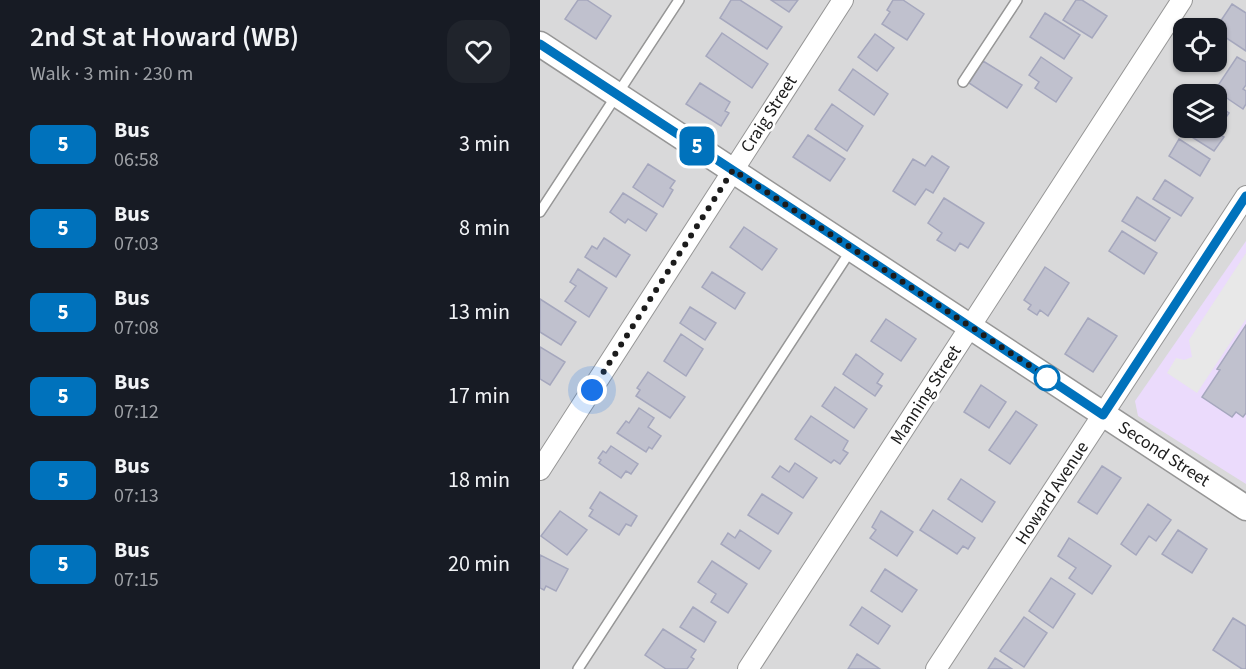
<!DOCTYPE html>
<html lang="en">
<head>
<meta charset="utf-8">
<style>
	body { margin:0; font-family:"Source Sans 3",sans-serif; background:#20242c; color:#f1f3f6; height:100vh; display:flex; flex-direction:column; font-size:22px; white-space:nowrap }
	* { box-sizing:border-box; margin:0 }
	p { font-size:20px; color:#9ea1a6 }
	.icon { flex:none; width:33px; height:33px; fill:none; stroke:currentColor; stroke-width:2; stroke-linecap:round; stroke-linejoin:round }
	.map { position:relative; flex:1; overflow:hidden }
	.sheet { display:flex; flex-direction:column; background:#171b24; width:540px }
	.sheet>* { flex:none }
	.badge { padding:0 12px; border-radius:9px; font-size:21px; line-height:39px }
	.fabs { position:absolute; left:633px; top:18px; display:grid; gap:12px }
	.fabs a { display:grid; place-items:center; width:54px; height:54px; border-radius:12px; background:#171b24; box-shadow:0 2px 4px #0004; font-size:30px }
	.you { position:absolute; width:30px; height:30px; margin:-15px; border:4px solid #fff; border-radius:50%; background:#1a73e8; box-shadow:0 0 0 9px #1a73e833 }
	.map>.badge { position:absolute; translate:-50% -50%; box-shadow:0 0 0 3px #fff }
	.round { display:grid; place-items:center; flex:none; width:63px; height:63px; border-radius:18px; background:#20242c }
	.headline { display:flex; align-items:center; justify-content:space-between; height:102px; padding:0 30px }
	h1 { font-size:28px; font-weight:600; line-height:45px }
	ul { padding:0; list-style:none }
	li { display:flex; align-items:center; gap:18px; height:84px; padding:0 30px }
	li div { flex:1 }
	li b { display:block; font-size:22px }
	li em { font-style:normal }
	li .badge { min-width:66px; font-weight:700; text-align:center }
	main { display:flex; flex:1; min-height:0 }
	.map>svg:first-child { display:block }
</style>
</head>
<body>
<main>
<section class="sheet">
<div class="headline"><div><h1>2nd St at Howard (WB)</h1><p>Walk · 3 min · 230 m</p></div><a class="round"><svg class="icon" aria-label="heart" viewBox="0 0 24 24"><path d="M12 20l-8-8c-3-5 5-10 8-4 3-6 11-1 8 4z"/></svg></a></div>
<ul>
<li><span class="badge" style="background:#0072bc;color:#fff">5</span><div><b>Bus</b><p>06:58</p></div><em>3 min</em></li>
<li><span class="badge" style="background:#0072bc;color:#fff">5</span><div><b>Bus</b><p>07:03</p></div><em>8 min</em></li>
<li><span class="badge" style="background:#0072bc;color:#fff">5</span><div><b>Bus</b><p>07:08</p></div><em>13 min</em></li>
<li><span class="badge" style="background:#0072bc;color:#fff">5</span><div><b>Bus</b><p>07:12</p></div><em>17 min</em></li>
<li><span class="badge" style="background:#0072bc;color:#fff">5</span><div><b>Bus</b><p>07:13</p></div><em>18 min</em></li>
<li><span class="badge" style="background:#0072bc;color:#fff">5</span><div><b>Bus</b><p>07:15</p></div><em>20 min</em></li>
</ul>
</section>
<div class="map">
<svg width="706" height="669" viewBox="0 0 706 669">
	<rect width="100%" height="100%" fill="#e3e2ec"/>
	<path fill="#d9d9da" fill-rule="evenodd" d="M0,0H706V669H0ZM644,28H676V62H644ZM644,94H676V128H644Z"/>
	<path fill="#ebdbfc" d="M706,241V484L598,416L595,401Z"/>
	<path fill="#e8e8e8" d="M706,253V319L657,393L627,373L636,358L644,360L652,357L649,340Z"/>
	<path fill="#c0c1ce" stroke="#a5a7bd" stroke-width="1.5" d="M38,0H47L71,16L56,39L25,19Z
		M191,0H200L242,27L227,49L180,18Z
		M231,0H258L249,12Z
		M353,0H363L384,14L367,40L342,24L350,12L347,10Z
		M536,0H542L567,16L552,38L523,20Z
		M692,4L706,13V51L676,31V28Z
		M505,13L540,35L524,59L490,37Z
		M182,33L228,64L212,88L166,56Z
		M335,34L354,48L337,71L318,57Z
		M501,57L532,78L516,102L495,88L499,82L489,75Z
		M697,57L706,62V85L703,89L706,91V104L703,109L675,90Z
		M443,61L482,85L467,108L429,83Z
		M313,69L348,94L334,115L299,90Z
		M160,83L190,102L185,111L189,113L181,126L146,104Z
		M292,104L323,126L307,151L275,129Z
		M676,104L689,113L676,132L684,137L674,151L647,134L651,128H676Z
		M268,135L305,159L290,181L253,157Z
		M639,139L670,159L660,176L629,156Z
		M392,156L409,167L393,193L386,189L375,205L353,191L373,159L385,166Z
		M108,164L135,181L130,188L133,190L123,207L93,187Z
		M625,180L653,198L641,216L613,199Z
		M83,193L117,214L106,231L88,219L85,223L70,212Z
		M597,197L630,218L615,241L582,221Z
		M404,198L444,223L428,248L420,243L415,251L397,240L402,233L388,223Z
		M204,227L237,249L222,270L190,247Z
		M582,231L617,253L604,274L569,251Z
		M64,238L90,255L76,277L45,257L52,246L57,249Z
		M505,267L529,283L508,316L500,310L497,315L488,309L491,305L484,300Z
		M38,269L67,288L49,317L25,301L36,286L30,282Z
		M172,272L205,293L195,309L162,287Z
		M0,299L36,322L21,345L0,332Z
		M150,307L176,323L165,340L140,323Z
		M548,318L577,336L553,372L525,354Z
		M346,319L376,339L361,361L331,341Z
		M706,325V413L703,417L696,412L692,417L662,397L680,370L677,369Z
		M141,334L163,349L146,376L124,361Z
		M0,347L25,362L10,385L0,379Z
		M316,354L343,374L337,383L342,386L335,396L303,374Z
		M108,372L145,397L130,418L96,396L100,390L97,388Z
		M441,385L466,402L449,428L424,412Z
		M295,387L327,409L314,428L282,406Z
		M99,408L114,418L108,427L121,436L112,449L109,447L106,452L77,433L86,421L89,423Z
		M476,411L497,425L470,464L449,450Z
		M271,416L308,441L303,450L308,453L300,464L294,460L291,463L255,439Z
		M71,446L98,464L91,474L86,471L81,478L59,463L61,460L58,458L63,451L66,453Z
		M255,463L277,478L263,498L232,477L240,466L249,472Z
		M562,466L581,478L557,514L538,502Z
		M421,479L455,502L442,522L408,499Z
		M60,492L97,516L91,526L86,524L79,535L49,516L53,510L50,508Z
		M222,494L252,513L238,534L208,515Z
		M608,504L631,520L616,541L609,536L596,555L581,544Z
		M393,510L435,538L428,549L423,546L417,554L380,530Z
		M20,511L47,530L27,555L1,536Z
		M341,511L373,532L357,556L330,538L336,530L332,527Z
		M200,530L231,551L219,569L181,544L188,533L195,538Z
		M638,530L667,549L652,573L622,554Z
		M529,538L571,566L552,594L529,578L536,568L518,556Z
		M0,555L28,569L16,591L6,586L4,590L0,588Z
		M172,561L207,584L188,613L171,602L176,594L158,582Z
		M345,569L377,590L362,612L331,591Z
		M511,578L535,594L513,628L489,611Z
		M153,607L176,622L164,642L140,627Z
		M322,607L350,626L338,644L310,625Z
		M484,617L507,633L484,667L460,651Z
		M693,618L706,626V669H702L673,650Z
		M123,629L156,650L151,657L154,659L147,669H126L105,655Z
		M317,654L340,669H308Z
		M455,658L472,669H448Z"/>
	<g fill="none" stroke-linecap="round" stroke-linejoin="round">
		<defs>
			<path id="service" d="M423,82L477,0
				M0,212L139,0
				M38,669L311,250"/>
			<path id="minor" d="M0,470L303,0
				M208,669L642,0
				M396,669L706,196"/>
			<path id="tertiary" d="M0,44L706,508"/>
		</defs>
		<use href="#service" stroke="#969696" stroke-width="12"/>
		<use href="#minor" stroke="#969696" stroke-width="22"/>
		<use href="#tertiary" stroke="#969696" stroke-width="27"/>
		<use href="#service" stroke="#fff" stroke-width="9"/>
		<use href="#minor" stroke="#fff" stroke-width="20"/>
		<use href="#tertiary" stroke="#fff" stroke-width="24"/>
	</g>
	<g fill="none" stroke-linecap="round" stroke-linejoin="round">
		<defs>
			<path id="line" d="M0,44L292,235L563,415L706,196"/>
		</defs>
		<use href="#line" stroke="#fff" stroke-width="14"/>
		<use href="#line" stroke="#0072bc" stroke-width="9"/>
		<path stroke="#1c1c1c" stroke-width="6" stroke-dasharray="0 10.8" d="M52,390L193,170L510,379L507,378"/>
	</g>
	<circle fill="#fff" stroke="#0072bc" stroke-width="3" cx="507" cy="378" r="12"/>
	<g text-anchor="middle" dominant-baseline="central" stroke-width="5" stroke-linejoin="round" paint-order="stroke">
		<g font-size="18" fill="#1c1c1c" stroke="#fff">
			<text transform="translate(229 114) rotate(-57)">Craig Street</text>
			<text transform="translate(386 395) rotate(-57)">Manning Street</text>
			<text transform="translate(624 454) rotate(33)">Second Street</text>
			<text transform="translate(512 493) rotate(-57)">Howard Avenue</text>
		</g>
	</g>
</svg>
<div class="fabs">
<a><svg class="icon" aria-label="locate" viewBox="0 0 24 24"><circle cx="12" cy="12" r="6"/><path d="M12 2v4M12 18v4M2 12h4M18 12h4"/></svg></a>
<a><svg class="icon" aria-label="layers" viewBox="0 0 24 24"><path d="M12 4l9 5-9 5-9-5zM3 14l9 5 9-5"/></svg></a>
</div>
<div class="you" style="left:52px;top:390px"></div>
<b class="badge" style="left:157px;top:146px;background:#0072bc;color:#fff">5</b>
</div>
</main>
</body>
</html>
